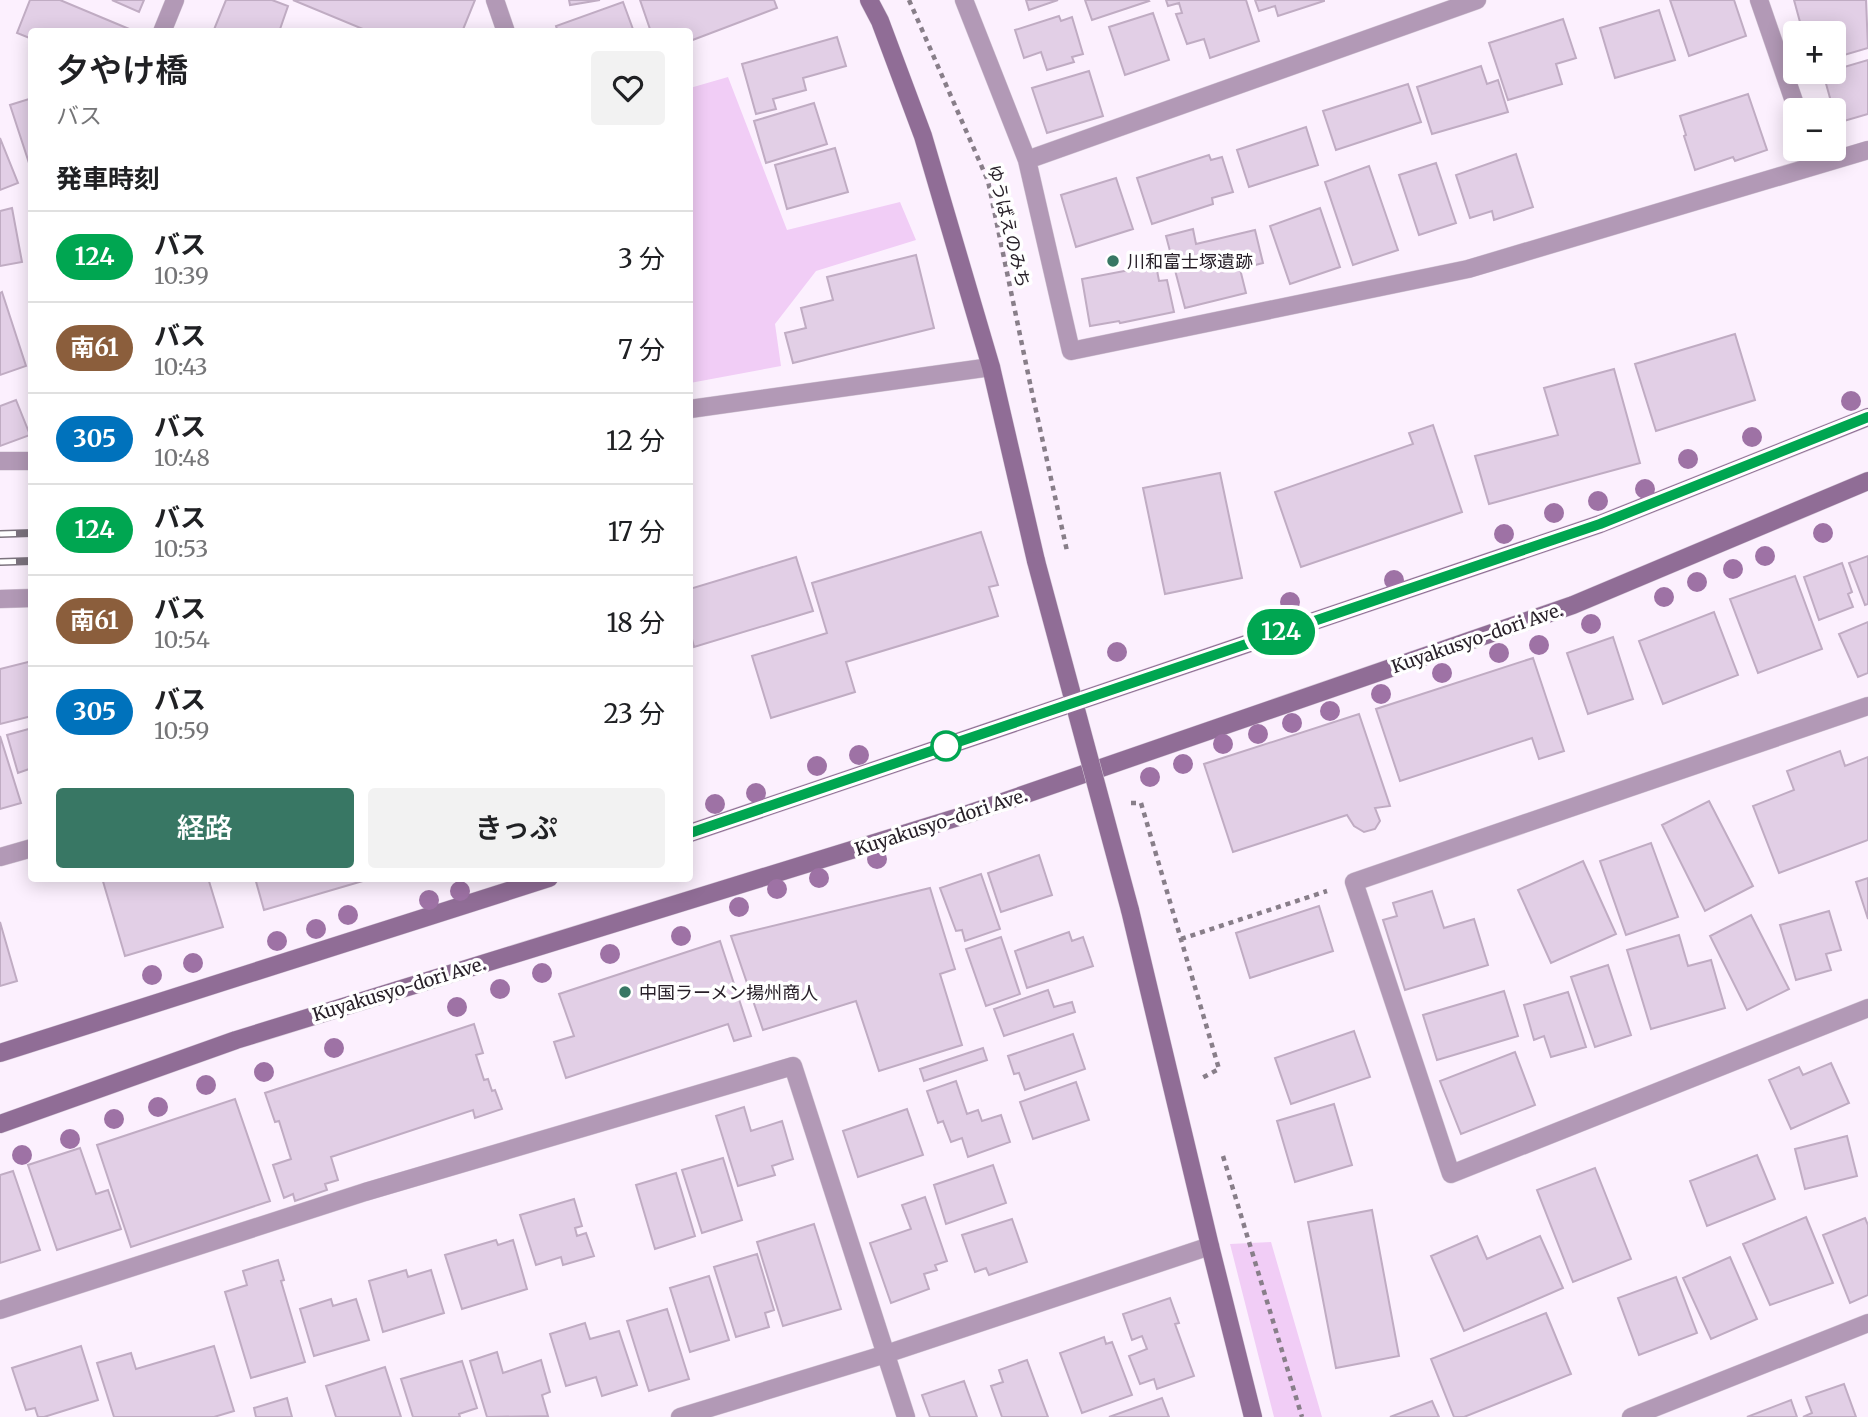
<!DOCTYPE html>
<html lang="ja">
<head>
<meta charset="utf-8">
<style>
	body { margin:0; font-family:Merriweather,"Noto Sans JP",serif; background:#f2f2f2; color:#202124; height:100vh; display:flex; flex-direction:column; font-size:26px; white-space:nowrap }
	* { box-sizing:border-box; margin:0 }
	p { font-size:23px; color:#757577 }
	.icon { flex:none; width:38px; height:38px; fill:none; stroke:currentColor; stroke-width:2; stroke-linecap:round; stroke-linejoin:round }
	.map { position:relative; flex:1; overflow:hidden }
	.details { position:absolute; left:28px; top:28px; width:665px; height:854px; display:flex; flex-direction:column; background:#fff; border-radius:7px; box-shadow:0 4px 18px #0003 }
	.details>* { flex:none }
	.badge { padding:0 14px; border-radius:23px; font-size:24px; line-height:46px }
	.buttons { position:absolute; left:1783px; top:21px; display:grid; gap:14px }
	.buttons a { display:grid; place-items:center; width:63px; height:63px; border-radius:7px; background:#fff; box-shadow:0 4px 18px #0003; font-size:35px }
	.map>.badge { position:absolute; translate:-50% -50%; box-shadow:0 0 0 4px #fff }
	h2 { padding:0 28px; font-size:26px; line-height:63px }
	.round { display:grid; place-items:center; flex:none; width:74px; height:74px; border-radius:7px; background:#f2f2f2 }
	.summary { display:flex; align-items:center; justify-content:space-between; height:119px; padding:0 28px }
	h1 { font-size:33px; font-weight:600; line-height:52px }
	.button { display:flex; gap:14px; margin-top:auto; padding:14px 28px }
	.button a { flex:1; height:80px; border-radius:7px; background:#387764; color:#fff; font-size:28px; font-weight:600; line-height:80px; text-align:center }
	.button a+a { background:#f2f2f2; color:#202124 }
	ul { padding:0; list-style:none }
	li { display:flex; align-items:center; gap:21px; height:91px; padding:0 28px; border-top:2px solid #e0e0e0 }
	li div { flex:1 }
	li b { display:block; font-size:26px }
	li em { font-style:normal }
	li .badge { min-width:77px; font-weight:700; text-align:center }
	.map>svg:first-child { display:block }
</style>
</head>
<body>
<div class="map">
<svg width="1868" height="1417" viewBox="0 0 1868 1417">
	<rect width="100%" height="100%" fill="#fcf0fe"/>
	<path fill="#f1cdf6" d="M728,77L787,230L900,202L916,240L816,271L775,324L781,366L690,383V88Z
		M1271,1242L1322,1417H1274L1230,1244Z"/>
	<path fill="#e2cfe6" stroke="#c0acc3" stroke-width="2" d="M30,0H60L134,31L32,32V39L17,33Z
		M112,0H144L139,12Z
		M226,0H272L288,6L279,32H213Z
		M293,0H475L462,32H370Z
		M569,0H600L570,5Z
		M640,0H774L777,8L690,41V32H651Z
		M1026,0H1058L1029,10Z
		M1085,0H1148L1149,1L1092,20Z
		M1166,0H1246L1259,41L1210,58L1204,39L1187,44L1176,14L1182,13L1179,3L1168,6Z
		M1255,0H1324V1L1278,16L1275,6L1259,11Z
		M1670,0H1734L1746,36L1689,56Z
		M1794,0H1866L1868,48L1834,58V33H1803Z
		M623,2L634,32H558L556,26Z
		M1659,10L1675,60L1615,78L1600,28Z
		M1153,13L1169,60L1125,75L1109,27Z
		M1059,16L1061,21L1072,17L1083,54L1072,57L1074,62L1047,70L1041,52L1024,58L1015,30Z
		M1563,19L1576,58L1556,64L1562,84L1508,100L1489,43Z
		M837,37L846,66L803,78L806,90L773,99L776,109L756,114L742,64Z
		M1868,60V114L1837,123L1823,73L1834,72V70Z
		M1481,66L1487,84L1498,80L1508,112L1432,134L1417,87Z
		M1089,71L1103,116L1047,133L1032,88Z
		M1408,84L1421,122L1336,150L1323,111Z
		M1748,94L1767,150L1735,161L1733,157L1695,170L1684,136L1686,135L1680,116Z
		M32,98V165L30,166L10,105Z
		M814,103L827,144L766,163L754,121Z
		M1306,127L1318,165L1249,187L1237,150Z
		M0,138L18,183L0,190Z
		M835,148L848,192L787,209L775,165Z
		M1516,154L1533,207L1494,220L1492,211L1470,218L1456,175Z
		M1209,155L1211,160L1222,157L1233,192L1212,198L1213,204L1152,224L1137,178Z
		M1436,163L1456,223L1419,235L1399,175Z
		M1369,166L1398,250L1353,265L1325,182Z
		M1116,178L1133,229L1076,247L1061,195Z
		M12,208L22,262L0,266V211Z
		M1320,208L1340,267L1290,284L1270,226Z
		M1193,229L1196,244L1255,230L1263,263L1240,269L1246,293L1185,308L1166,236Z
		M916,255L934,328L793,363L785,333L806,328L801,308L833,300L827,277Z
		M1156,265L1159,281L1167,280L1174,312L1120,323L1119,321L1090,326L1082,279Z
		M2,292L26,366L0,375V293Z
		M1735,334L1755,400L1656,431L1635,364Z
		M1614,369L1640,463L1489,504L1475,456L1558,435L1544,388Z
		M16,400L30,435L0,446V406Z
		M1433,425L1462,512L1301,567L1275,492L1413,444L1409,433Z
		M1220,473L1242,578L1165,594L1143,488Z
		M981,532L998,585L989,587L998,616L846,662L855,692L771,718L752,656L827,633L812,583Z
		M1868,556V604L1865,605L1849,563Z
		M796,557L813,611L694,647L690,631V586V589Z
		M1842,563L1852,592L1848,594L1853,607L1819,620L1804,577Z
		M1795,576L1822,649L1758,673L1730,599Z
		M1714,612L1738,675L1663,704L1639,641Z
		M1868,622V673L1858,677L1839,634Z
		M1613,637L1633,699L1588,714L1567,653Z
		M1533,658L1564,751L1539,759L1532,738L1400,781L1376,709Z
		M32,661V716L0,724V669Z
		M1359,714L1390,806L1375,808L1380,821L1375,829L1364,832L1354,826L1347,815L1233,852L1204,764Z
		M32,728V768L18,773L7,735Z
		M0,736L21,803L0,809Z
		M1840,751L1845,766L1868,757V840L1779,873L1753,806L1794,790L1787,771Z
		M1709,801L1753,886L1705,911L1662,825Z
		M1651,843L1678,917L1626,935L1600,861Z
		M1039,855L1052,895L1001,912L988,873Z
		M1583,861L1616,934L1551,963L1518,890Z
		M981,874L1000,929L965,941L962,930L956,931L940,888Z
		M102,878H208L223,927L125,956Z
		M255,878H373L264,910Z
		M1868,878V919L1856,882Z
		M930,888L955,969L940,974L962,1045L879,1071L856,1001L763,1030L731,936Z
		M1432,891L1444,928L1474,919L1488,965L1405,990L1383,920L1397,916L1393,903Z
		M1319,906L1333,951L1250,978L1236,933Z
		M1829,911L1841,950L1826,954L1831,970L1796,980L1780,925Z
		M1751,915L1789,989L1747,1010L1710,936Z
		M0,922L17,981L0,986Z
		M1069,932L1072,941L1083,937L1093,966L1027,988L1015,951Z
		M1679,935L1688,966L1711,960L1725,1008L1651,1029L1627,950Z
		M1001,937L1020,994L986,1006L966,949Z
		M720,941L751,1036L734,1041L728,1024L566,1078L554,1042L574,1036L559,994Z
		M1608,965L1631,1035L1595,1047L1571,977Z
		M1048,990L1054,1007L1072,1002L1075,1012L1004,1036L994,1009Z
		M1504,991L1518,1036L1437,1060L1423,1015Z
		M1568,992L1586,1047L1551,1057L1544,1036L1534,1040L1524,1005Z
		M474,1024L483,1053L476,1055L484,1080L488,1079L492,1091L495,1090L502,1109L475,1118L473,1110L331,1157L338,1180L325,1184L327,1190L295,1201L293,1194L284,1198L273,1165L291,1159L279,1121L275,1122L265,1093Z
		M1354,1031L1370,1077L1291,1104L1275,1058Z
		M1073,1034L1085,1069L1025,1090L1019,1073L1014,1074L1008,1056Z
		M983,1048L987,1060L924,1081L920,1069Z
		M1515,1052L1535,1105L1461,1134L1440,1081Z
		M1831,1063L1849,1103L1791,1129L1769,1080L1799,1067L1803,1075Z
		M956,1081L967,1114L978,1110L982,1121L1001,1115L1010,1142L968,1157L962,1138L951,1142L943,1121L938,1123L927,1091Z
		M1076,1082L1089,1120L1033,1139L1020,1102Z
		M235,1099L270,1201L131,1247L97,1145Z
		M1334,1104L1352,1165L1295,1182L1277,1121Z
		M744,1107L751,1131L782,1121L793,1159L772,1166L775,1175L738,1186L716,1116Z
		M907,1109L923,1155L858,1177L843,1131Z
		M1847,1136L1857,1176L1805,1189L1795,1149Z
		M80,1148L96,1194L108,1190L121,1229L57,1250L28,1165Z
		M1757,1155L1775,1199L1707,1226L1690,1181Z
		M723,1158L742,1220L702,1233L682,1170Z
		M993,1165L1006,1203L946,1224L934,1185Z
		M1595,1168L1631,1259L1573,1282L1537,1190Z
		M13,1171L40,1250L0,1263V1175Z
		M676,1173L695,1236L655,1249L636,1185Z
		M925,1197L947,1261L935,1265L937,1270L924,1274L929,1289L891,1303L870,1243L911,1229L902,1205Z
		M574,1199L582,1226L575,1228L577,1236L586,1233L594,1256L563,1265L561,1257L536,1265L520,1215Z
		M1372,1210L1399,1356L1336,1368L1308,1222Z
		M1806,1217L1833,1283L1770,1305L1743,1244Z
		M1865,1218L1868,1225V1295L1850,1303L1823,1235Z
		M1012,1219L1027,1262L989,1275L986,1268L975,1272L962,1235Z
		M814,1224L841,1309L783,1326L757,1242Z
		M1477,1236L1487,1259L1540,1236L1563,1288L1464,1331L1431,1256Z
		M496,1240L498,1245L513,1240L527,1289L462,1309L445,1255Z
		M757,1254L774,1310L765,1313L769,1327L736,1337L714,1267Z
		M1730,1257L1757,1319L1711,1339L1683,1278Z
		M278,1260L284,1280L281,1281L305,1362L251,1378L225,1292L247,1285L243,1271Z
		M406,1270L408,1277L431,1270L444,1313L383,1332L369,1281Z
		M709,1276L729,1340L690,1352L670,1288Z
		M1676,1277L1697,1333L1639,1355L1618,1298Z
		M1170,1298L1179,1323L1175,1324L1194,1376L1157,1389L1154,1379L1140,1384L1129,1356L1147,1349L1142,1336L1132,1340L1123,1314Z
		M331,1299L333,1306L356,1299L369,1340L314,1356L300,1309Z
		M667,1309L689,1379L649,1391L627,1321Z
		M1546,1313L1571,1374L1464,1417H1454L1431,1359Z
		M585,1323L590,1339L619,1331L637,1385L602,1396L596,1377L566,1386L550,1334Z
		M1104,1337L1106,1344L1112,1342L1132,1395L1082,1413L1060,1353Z
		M81,1346L98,1400L44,1417H38L35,1408L26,1410L12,1368Z
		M214,1346L234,1411L214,1417H114L97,1363L131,1353L136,1369Z
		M497,1352L503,1373L541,1360L550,1392L542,1395L548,1416L487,1417L470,1361Z
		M1027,1360L1048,1417H1002L991,1386L1003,1382L999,1370Z
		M462,1361L477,1408L459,1414L460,1417H413L401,1379Z
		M385,1367L401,1417H336L326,1386Z
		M964,1381L977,1417H930L922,1395Z
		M1844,1384L1856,1417H1803L1812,1413L1806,1397Z
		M287,1398L292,1417H256L254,1408Z
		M1162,1398L1169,1417H1109Z
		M1791,1400L1797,1417H1747Z
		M1432,1401L1439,1417H1390Z"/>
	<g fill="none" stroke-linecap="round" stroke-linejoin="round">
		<defs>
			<path id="street" d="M495,0L506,32
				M964,0L1027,160L1071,351L1468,269L1868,150
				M1759,0L1797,110
				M162,32L175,0
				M1027,160L1477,0
				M690,409L991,367
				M0,461H32
				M0,599L32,598
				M1868,706L1354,882L1451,1174L1868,1008
				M0,857L32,848
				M0,1310L365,1192L793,1066L906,1417
				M680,1417L886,1354L1210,1246
				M1631,1417L1868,1323"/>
			<path id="secondary" d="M869,0L880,21L923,136L991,367L1036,561
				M690,833L1600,524L1868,417
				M1130,910L1210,1246L1253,1417
				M0,1053L549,878
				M0,1124L236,1040L965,815L1573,605L1868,481"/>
		</defs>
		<use href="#street" stroke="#d6cbd8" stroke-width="19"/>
		<use href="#secondary" stroke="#d6cbd8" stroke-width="19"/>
		<path stroke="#887e89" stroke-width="4.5" stroke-dasharray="5 5" stroke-linecap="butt" d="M909,0L988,181L1031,388
			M1131,803H1141L1219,1069L1200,1079
			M1181,939L1327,891
			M1223,1156L1302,1417"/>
		<use href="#street" stroke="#b299b6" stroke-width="18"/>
		<use href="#secondary" stroke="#906d96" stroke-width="18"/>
		<defs>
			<path id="rail" d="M0,534L32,533
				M0,562L32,561"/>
		</defs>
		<use href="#rail" stroke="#7c737e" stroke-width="8"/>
		<use href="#rail" stroke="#fff" stroke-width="5" stroke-dasharray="16" stroke-linecap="butt"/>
		<defs>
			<path id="secondary-bridge" d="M1036,561L1130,910"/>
		</defs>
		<use href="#secondary-bridge" stroke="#d6cbd8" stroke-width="19" stroke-linecap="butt"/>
		<path stroke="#887e89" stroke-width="4.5" stroke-dasharray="5 5" stroke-linecap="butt" d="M1031,388L1067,551"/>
		<use href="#secondary-bridge" stroke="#906d96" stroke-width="18"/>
	</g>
	<g fill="#9e72a5">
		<circle cx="1851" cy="401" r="10"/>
		<circle cx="1752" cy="437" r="10"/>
		<circle cx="1688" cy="459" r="10"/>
		<circle cx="1645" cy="489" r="10"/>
		<circle cx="1598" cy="501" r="10"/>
		<circle cx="1554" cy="513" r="10"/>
		<circle cx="1823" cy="533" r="10"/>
		<circle cx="1504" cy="534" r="10"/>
		<circle cx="1765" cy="556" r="10"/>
		<circle cx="1733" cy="569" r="10"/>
		<circle cx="1394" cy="580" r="10"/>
		<circle cx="1697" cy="582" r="10"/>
		<circle cx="1664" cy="597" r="10"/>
		<circle cx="1290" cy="602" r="10"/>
		<circle cx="1591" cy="624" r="10"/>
		<circle cx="1539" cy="645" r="10"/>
		<circle cx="1117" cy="652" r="10"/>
		<circle cx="1499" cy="653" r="10"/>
		<circle cx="1442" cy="673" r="10"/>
		<circle cx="1381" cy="694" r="10"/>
		<circle cx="1330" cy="711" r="10"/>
		<circle cx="1292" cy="723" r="10"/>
		<circle cx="1258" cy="734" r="10"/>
		<circle cx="1223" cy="744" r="10"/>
		<circle cx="859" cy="755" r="10"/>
		<circle cx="1183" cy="764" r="10"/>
		<circle cx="817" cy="766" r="10"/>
		<circle cx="1150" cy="777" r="10"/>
		<circle cx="756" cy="793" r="10"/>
		<circle cx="715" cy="804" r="10"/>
		<circle cx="877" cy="859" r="10"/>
		<circle cx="819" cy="878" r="10"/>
		<circle cx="777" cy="889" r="10"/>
		<circle cx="460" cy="891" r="10"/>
		<circle cx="429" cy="900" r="10"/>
		<circle cx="739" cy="907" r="10"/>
		<circle cx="348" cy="915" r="10"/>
		<circle cx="316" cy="929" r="10"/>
		<circle cx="681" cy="936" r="10"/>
		<circle cx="277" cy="941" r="10"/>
		<circle cx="610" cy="954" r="10"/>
		<circle cx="193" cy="963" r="10"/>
		<circle cx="542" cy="973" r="10"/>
		<circle cx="152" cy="975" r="10"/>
		<circle cx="500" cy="989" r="10"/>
		<circle cx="457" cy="1007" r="10"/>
		<circle cx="334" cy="1048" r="10"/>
		<circle cx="264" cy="1072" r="10"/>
		<circle cx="206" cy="1085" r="10"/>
		<circle cx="158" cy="1107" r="10"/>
		<circle cx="114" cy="1119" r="10"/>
		<circle cx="70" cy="1139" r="10"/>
		<circle cx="22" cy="1155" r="10"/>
	</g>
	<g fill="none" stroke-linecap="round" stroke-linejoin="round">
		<defs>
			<path id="line" d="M690,833L1600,524L1868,417"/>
		</defs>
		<use href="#line" stroke="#fff" stroke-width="16"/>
		<use href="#line" stroke="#00a651" stroke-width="10"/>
	</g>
	<g fill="#387764" stroke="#fff" stroke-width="2.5">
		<circle cx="1113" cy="261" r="7"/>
		<circle cx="625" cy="992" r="7"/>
	</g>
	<circle fill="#fff" stroke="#00a651" stroke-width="3.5" cx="946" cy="746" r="14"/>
	<g text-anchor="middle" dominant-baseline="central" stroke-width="7" stroke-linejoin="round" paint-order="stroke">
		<g font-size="18" fill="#282029" stroke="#fff">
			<text transform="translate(1009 226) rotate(76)">ゆうばえのみち</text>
			<text transform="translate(1477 638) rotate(-19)">Kuyakusyo-dori Ave.</text>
			<text transform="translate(941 822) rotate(-18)">Kuyakusyo-dori Ave.</text>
			<text transform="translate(399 989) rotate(-17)">Kuyakusyo-dori Ave.</text>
		</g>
		<g font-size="18" fill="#282029" stroke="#fff" text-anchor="start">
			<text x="1127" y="261">川和富士塚遺跡</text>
			<text x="639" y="992">中国ラーメン揚州商人</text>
		</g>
	</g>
</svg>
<div class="buttons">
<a>+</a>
<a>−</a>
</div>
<b class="badge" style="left:1281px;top:632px;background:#00a651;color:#fff">124</b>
<section class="details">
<div class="summary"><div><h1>夕やけ橋</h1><p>バス</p></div><a class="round"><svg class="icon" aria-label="heart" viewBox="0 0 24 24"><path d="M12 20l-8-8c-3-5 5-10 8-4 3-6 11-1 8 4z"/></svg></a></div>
<h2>発車時刻</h2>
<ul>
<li><span class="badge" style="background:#00a651;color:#fff">124</span><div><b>バス</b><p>10:39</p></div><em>3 分</em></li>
<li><span class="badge" style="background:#8b5e3c;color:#fff">南61</span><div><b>バス</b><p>10:43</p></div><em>7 分</em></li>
<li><span class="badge" style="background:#0072bc;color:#fff">305</span><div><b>バス</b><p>10:48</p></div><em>12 分</em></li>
<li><span class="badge" style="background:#00a651;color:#fff">124</span><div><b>バス</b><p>10:53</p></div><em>17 分</em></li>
<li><span class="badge" style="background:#8b5e3c;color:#fff">南61</span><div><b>バス</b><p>10:54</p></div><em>18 分</em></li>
<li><span class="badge" style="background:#0072bc;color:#fff">305</span><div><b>バス</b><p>10:59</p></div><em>23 分</em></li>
</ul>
<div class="button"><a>経路</a><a>きっぷ</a></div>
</section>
</div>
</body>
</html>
